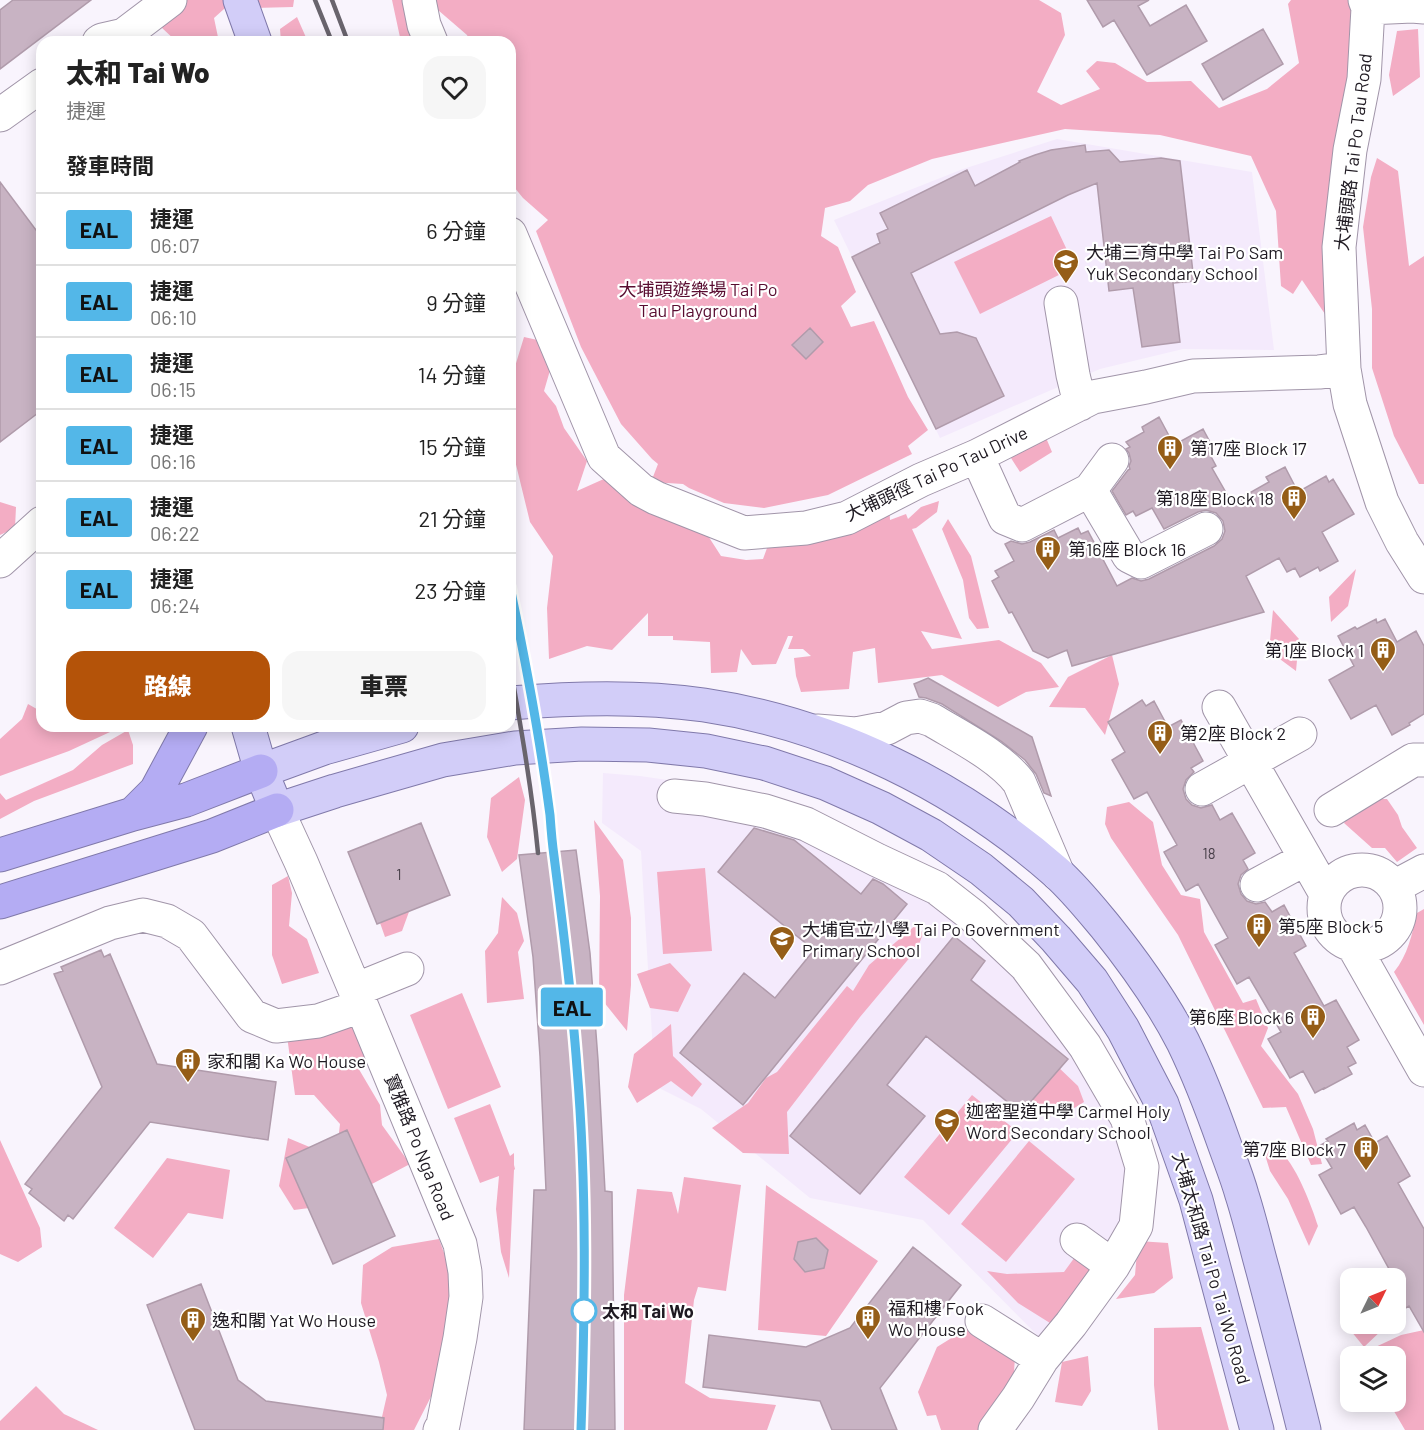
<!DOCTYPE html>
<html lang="zh-TW">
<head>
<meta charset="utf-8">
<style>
	body { margin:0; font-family:Barlow,"Noto Sans TC",sans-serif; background:#f6f6f6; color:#222; height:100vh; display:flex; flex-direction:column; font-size:22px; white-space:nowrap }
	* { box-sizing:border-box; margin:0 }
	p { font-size:20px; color:#767676 }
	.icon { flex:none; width:33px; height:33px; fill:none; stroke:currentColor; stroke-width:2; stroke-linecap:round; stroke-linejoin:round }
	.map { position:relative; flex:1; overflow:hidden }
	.drawer { position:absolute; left:36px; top:36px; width:480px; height:696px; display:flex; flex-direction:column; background:#fff; border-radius:18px; box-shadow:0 3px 15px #0003 }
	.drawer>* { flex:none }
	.badge { padding:0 12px; border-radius:4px; font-size:21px; line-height:39px }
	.needle { width:39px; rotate:47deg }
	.fabs { position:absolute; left:1340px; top:1268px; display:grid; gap:12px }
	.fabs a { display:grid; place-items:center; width:66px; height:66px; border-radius:12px; background:#fff; box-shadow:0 3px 15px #0003; font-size:30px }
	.map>.badge { position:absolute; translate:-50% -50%; box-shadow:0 0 0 3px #fff }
	h2 { padding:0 30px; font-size:22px; line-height:54px }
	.round { display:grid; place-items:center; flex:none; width:63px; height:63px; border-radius:18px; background:#f6f6f6 }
	.overview { display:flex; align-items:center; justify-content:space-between; height:102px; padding:0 30px }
	h1 { font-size:28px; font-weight:800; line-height:45px }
	.primary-button { display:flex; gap:12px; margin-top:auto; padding:12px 30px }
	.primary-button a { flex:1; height:69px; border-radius:18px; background:#b45309; color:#fff; font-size:24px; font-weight:800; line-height:69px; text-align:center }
	.primary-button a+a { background:#f6f6f6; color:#222 }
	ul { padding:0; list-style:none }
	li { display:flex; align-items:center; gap:18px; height:72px; padding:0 30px; border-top:2px solid #e0e0e0 }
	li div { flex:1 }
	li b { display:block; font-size:22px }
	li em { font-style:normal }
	li .badge { min-width:66px; font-weight:700; text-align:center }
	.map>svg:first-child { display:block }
</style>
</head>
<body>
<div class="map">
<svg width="1424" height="1430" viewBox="0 0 1424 1430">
	<rect width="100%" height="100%" fill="#f9f4fd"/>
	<path fill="#f4eafc" d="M1057,139L1252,172L1274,350L1183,349L1100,369L940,438L834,220L963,169Z
		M603,773L640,776L695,784L884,849L1015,978L1076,1052L1119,1129L1125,1176L1118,1243L1049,1347L923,1220L810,1198L701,1109L655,1086L641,851L602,823Z"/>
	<path fill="#f3adc4" d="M181,0H234L214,18L219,42H177L161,27Z
		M249,0H294L293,7L252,8Z
		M392,0H419L433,42H401Z
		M431,0H1039L1061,13L1065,35L1037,92L1061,105L1100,89L1086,71L1097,61L1115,63L1147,82L1191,81L1219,108L1267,89L1299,63L1288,4L1291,0H1368L1329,320L1302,280L1293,294L1281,286L1276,211L1251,156L1160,135L1065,129L932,159L868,185L850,201L825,208L821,236L838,247L856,292L841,306L851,327L874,321L908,397L928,430L908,446L912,454L828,495L764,508L724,503L689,488L683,484L651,482L658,464L652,459L621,424L581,347L536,231L548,220L523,198L510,182V42H470L467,35L431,4Z
		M297,17L308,42H281L280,29Z
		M1418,29L1420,77L1393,96L1389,75L1397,31Z
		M1377,158L1398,171L1409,266L1424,256V484H1419L1394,436L1372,368V309L1363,227L1371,177Z
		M1051,216L1075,267L980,314L954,262Z
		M524,337L542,341L551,367L544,391L556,406L564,428L587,461L577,491L606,478L703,528L721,556L746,560L763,559L770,540L889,501L890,520L906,514L908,519L921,507L939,501L937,512L916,528L912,529L962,639L921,631L932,649L999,640L1041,663L1059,687L1026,692L998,707L942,675L878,683L875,648L853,652L849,689L801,692L796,676L794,658L811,656L803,649H788L793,636H788L776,664L752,665L741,649L737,672L711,673L710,642L673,640V636H648V613L612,650L587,646L549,659L547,608L553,556L530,522L510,440V383Z
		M1044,433L1052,452L1020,472L1011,458Z
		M0,502L16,507L15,528L0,535Z
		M948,519L971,556L989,628L977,629L969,618L963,580L942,529Z
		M1356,569L1348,606L1331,622L1329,597Z
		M1273,610L1299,639L1296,671L1269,651Z
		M1112,655L1119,684L1105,735L1085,708L1049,707L1068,677Z
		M28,704L42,712V726H123L69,751L0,776V739L22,719Z
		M128,730L133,745V764L34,801L0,819V793L6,800L73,770L102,745Z
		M519,777L525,800L517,859L502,872L487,837L491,798Z
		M1362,799H1387L1398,815L1402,827L1417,848L1397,862L1385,848H1372L1344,823Z
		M1129,802L1153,822L1162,865L1181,895L1200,899L1204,932L1243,1003L1256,999L1268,1028L1261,1046L1298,1094L1313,1129L1322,1164L1311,1165L1286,1107L1263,1108L1178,935L1111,838L1105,824L1107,807Z
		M594,820L623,860L631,918V985L627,1031L599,996L600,896Z
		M705,868L712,951L663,954L657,872Z
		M288,876L292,893L289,926L307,939L319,973L282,984L272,955V885Z
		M502,897L517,913L524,941L518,952L524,999L487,1003L485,951L498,933Z
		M410,909L402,931L385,937L379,920Z
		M1424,909V1025L1394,972C1408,955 1412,934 1417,913Z
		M917,924L923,934L917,949L860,1017L787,1112L789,1154L743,1153L712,1128L748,1103L766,1078L777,1072L847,986L853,991L869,965Z
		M670,963L691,985L678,1012L650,1008L637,974Z
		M462,993L501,1087L448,1109L410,1015Z
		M367,1012L379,1037L357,1066L380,1105L382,1125L410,1164L332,1205L294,1210L279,1186L288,1138L336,1158L340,1124L314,1095H295L287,1036Z
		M671,1024L673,1056L702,1084L692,1097L671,1081L637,1103L628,1087L634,1054Z
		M1056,1065L1078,1086L1084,1102L1068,1112L1047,1117L1024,1095Z
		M972,1095L1018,1132L949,1215L904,1177Z
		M490,1104L510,1156L514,1153V1165L515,1169L514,1170L509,1278L501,1252L496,1209L499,1176L480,1183L454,1118Z
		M0,1140L40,1228L42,1247L18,1262L0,1254Z
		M1029,1141L1075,1179L1006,1262L961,1224Z
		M1261,1142C1266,1145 1273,1147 1278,1150C1295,1161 1312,1207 1318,1226L1309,1246L1288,1199L1270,1171Z
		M167,1158L230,1170L223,1219L188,1213L153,1258L114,1228Z
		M684,1177L741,1185L726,1291L698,1287L694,1300L685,1383L710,1398L776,1405L767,1430H624V1295L637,1189L672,1192L678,1214Z
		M766,1185L878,1261L826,1336L758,1330Z
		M439,1239L460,1297L446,1314L457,1343L443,1373L414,1430H379L387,1395L379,1362L361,1303L363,1265L392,1247Z
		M1138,1241L1168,1243L1173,1278L1154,1293L1116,1299L1135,1275Z
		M1080,1250L1092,1261L1079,1318L1050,1323L1018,1303L987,1271L1007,1274L1064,1272Z
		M995,1311L1017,1328L1010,1430L980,1424L978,1430H941L936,1415L927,1416L918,1392L937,1347Z
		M1351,1323H1377L1383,1329L1364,1347L1351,1331Z
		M1201,1327L1229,1430H1158L1154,1385V1328Z
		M1424,1330V1430H1405L1388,1401H1395V1356H1368L1367,1351L1401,1335Z
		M1088,1356L1091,1391L1082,1406L1055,1402L1062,1362Z
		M36,1386L64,1414L98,1430H0V1421Z"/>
	<path fill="#c8b3c3" stroke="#b09bab" stroke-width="1.5" d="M13,0H91L0,69V10Z
		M1087,0H1149L1138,6L1150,26L1186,5L1207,41L1147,75L1114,20L1103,27Z
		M1263,29L1283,64L1223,100L1202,64Z
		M1085,145L1086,152L1109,150L1120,162L1161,158L1180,161L1194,281L1173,283L1180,342L1142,347L1133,288L1109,291L1097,183L1068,195L911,273L940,334L957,332L976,338L1004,396L936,429L852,257L880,243L877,234L888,229L880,213L967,170L975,186L1020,162L1019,161L1035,155L1051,150Z
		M0,182L42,238V410L0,442Z
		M810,328L823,342L806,359L792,345Z
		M1159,417L1174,445L1203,429L1212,446L1207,449L1216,466L1212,468L1232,503L1269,482L1266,477L1285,467L1298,492L1326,476L1329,482L1333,479L1354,514L1322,532L1338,561L1320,571L1318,567L1300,577L1295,568L1287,572L1279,558L1246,576L1264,612L1072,666L1067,650L1048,658L1033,651L1012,612L1009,613L992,581L999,577L995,571L1014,561L1005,544L1011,541L1022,544L1030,542L1054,530L1058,538L1078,528L1081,534L1088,531L1117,586L1132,578L1141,581L1149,579L1214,546L1222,539L1225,531L1223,521L1216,513L1206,510L1198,512L1164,529L1152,508L1136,516L1133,511L1126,515L1112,491L1128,470L1130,469L1129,466L1131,461L1129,453L1126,449L1130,447L1126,442L1144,432L1142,427Z
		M1376,619L1377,623L1385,619L1397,642L1416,631L1424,646V714L1409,723L1410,725L1392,735L1376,705L1351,719L1329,680L1354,666L1338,636L1355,627L1357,629Z
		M928,678L1032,737L1051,796L1044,793L1036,774L1025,760L1001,741L942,704L926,698L919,697L914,684Z
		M1142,700L1146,706L1154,701L1168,727L1181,720L1203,761L1191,768L1194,772L1186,780L1183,789L1186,799L1192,805L1201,808L1212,805L1220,820L1232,813L1255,853L1243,860L1248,869L1241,875L1238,884L1241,894L1247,901L1256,904L1265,902L1272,912L1284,905L1306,946L1294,953L1303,969L1324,1006L1336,1000L1359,1040L1347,1047L1356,1063L1348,1067L1352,1074L1324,1089V1088L1315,1093L1303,1071L1290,1078L1268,1039L1281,1032L1249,977L1237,984L1215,945L1228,938L1198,884L1186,891L1177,875L1164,852L1177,845L1147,792L1134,799L1112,760L1125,752L1108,722Z
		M421,823L450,895L377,924L348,852Z
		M754,828L794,840L861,894L873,879L883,884L907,904L743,1105L680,1053L744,973L775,998L814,950L718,872Z
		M576,850L590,953L598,1060L605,1191L612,1192L615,1430H524L534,1190H546L540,1056L533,957L519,855Z
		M954,936L985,961L971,980L1068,1059L1021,1113L926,1036L887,1085L925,1116L860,1194L790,1136Z
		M101,950L104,957L110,954L157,1064L276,1082L268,1140L150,1122L73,1219L68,1215L64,1221L29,1193L32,1189L25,1184L102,1087L54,974L63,971L61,967Z
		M1354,1123L1357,1130L1365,1125L1375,1143L1387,1136L1410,1176L1398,1183L1424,1229V1332L1409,1306L1395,1314V1278H1394L1366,1227L1354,1207L1341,1214L1319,1175L1332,1168L1319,1146L1328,1141L1326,1139Z
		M347,1130L395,1236L333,1264L286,1158Z
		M816,1238L828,1250L824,1268L805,1272L794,1259L798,1242Z
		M913,1247L961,1285L880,1388L897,1430H832L820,1401L703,1387L709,1335L806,1347L850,1328Z
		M201,1284L238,1380L266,1401L384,1418L383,1430H195L147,1305Z"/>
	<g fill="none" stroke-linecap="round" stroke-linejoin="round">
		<defs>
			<path id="minor" d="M419,0L424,25L431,42
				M1365,0L1368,8L1364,79L1350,150L1339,247L1344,369L1350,404L1382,502L1402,542L1424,577
				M1368,8L1412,6L1424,7
				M99,42L102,40L124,35L170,0
				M0,115L42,85
				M510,234L604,457L641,490L656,498L744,533L806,528L847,518L921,480L977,456L1093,397L1146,387L1193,376L1319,372L1344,369
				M1061,303L1073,375L1080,404
				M977,456L1005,518L1022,525L1090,490L1129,556L1141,562L1206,529
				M1090,490L1112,460
				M0,561L42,523
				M1219,707L1326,894
				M817,731L856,734L887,728L906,718L920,716L932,720C960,737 999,756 1019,782L1058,874
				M1202,789L1300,734
				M674,796L705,799L765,811L806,824L877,860L937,888L973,916L1026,966L1085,1046L1127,1118L1142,1167L1136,1226L1113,1266L1071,1324L1042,1359L1018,1398L995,1430
				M277,810L301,862L355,990L460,1244L465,1272L466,1297L460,1338L443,1425L440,1430
				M1331,810L1413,760H1424
				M1324 908a38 38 0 1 1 76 0a38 38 0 1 1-76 0Z
				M1257,885L1305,859
				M1394,887L1424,871
				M1353,945L1424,1070
				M0,968L110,923L143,915L167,921L191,935L252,1016L276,1026L318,1021L361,1006
				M355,990L407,969
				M1077,1240L1113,1266
				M982,1321L1042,1359"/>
			<path id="major" d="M240,0L255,42
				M510,703C575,698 639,696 704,705C833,724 959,787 1056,872C1074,888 1090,908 1105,926C1134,962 1162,1001 1183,1042C1199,1075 1212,1109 1224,1143C1230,1160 1237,1177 1242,1195C1250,1220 1256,1246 1263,1271C1277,1324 1291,1377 1304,1430
				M248,726L261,771L277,810L335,791L443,760L515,748L582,744L648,745L706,751L764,763L825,783L881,808L931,835L981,869L1021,902L1056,939L1092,981L1123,1029L1162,1104L1196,1200L1257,1430
				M261,771L324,748L402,726"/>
			<path id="highway" d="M133,814L156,791L191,726
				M0,855L133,814L186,800L261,771
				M0,902L212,836L277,810"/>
		</defs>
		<use href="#minor" stroke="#a195a9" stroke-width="35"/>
		<use href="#major" stroke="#8079aa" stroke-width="35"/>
		<use href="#highway" stroke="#8079aa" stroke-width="35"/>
		<use href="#minor" stroke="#fff" stroke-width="33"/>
		<use href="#major" stroke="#d2cdf8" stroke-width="33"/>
		<use href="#highway" stroke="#b4acf3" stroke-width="33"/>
		<path stroke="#69646d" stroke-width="4.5" d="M315,0L332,42
			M332,0L348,42
			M510,587C529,674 545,763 553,852
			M510,665C521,728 532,790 538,853"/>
	</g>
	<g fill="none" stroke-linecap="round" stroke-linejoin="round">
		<defs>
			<path id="line" d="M510,587C526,663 540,739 550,815C551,829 552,842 554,856C563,926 572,997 577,1068C587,1188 585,1309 581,1430"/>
		</defs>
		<use href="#line" stroke="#fff" stroke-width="14"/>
		<use href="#line" stroke="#53b7e8" stroke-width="9"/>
	</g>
	<defs>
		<symbol id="school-pin" viewBox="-11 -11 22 30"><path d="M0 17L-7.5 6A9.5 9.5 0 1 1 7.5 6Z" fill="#955d17" stroke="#fff"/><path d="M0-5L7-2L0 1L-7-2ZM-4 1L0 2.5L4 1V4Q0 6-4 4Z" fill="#fff"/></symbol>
		<symbol id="building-pin" viewBox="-11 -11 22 30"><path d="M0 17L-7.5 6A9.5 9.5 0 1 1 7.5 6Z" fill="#955d17" stroke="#fff"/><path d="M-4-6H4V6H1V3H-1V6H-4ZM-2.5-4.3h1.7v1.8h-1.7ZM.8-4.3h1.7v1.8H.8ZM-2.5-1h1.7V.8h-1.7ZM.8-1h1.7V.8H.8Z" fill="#fff"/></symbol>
	</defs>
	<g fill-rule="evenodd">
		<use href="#school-pin" x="1051" y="247" width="30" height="40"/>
		<use href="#building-pin" x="1155" y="433" width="30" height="40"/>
		<use href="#building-pin" x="1279" y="483" width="30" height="40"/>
		<use href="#building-pin" x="1033" y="534" width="30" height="40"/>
		<use href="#building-pin" x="1368" y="635" width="30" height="40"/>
		<use href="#building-pin" x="1145" y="718" width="30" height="40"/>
		<use href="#building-pin" x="1244" y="911" width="30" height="40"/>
		<use href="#school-pin" x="767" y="924" width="30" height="40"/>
		<use href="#building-pin" x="1298" y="1002" width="30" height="40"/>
		<use href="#building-pin" x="173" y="1046" width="30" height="40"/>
		<use href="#school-pin" x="932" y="1106" width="30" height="40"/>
		<use href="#building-pin" x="1351" y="1134" width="30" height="40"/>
		<use href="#building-pin" x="853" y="1303" width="30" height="40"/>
		<use href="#building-pin" x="178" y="1305" width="30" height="40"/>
	</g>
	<circle fill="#fff" stroke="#53b7e8" stroke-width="3" cx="584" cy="1311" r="12"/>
	<g text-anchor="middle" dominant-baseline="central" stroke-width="4.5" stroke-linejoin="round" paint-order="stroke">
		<g font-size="15" fill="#49404a">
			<text x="1209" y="853">18</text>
			<text x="399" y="874">1</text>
		</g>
		<g font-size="18" fill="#1f1a22" stroke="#fff">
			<text transform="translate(1353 152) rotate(-83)">大埔頭路 Tai Po Tau Road</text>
			<text transform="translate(936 473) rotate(-25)">大埔頭徑 Tai Po Tau Drive</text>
			<text transform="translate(420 1147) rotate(68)">寶雅路 Po Nga Road</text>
			<text transform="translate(1212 1268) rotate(74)">大埔太和路 Tai Po Tai Wo Road</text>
		</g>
		<g font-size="18" fill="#1f1a22" stroke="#fff" text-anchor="start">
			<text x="1086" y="252">大埔三育中學 Tai Po Sam<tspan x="1086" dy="21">Yuk Secondary School</tspan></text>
			<text x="1190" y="448">第17座 Block 17</text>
			<text x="1274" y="498" text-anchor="end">第18座 Block 18</text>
			<text x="1068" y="549">第16座 Block 16</text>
			<text x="1364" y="650" text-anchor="end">第1座 Block 1</text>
			<text x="1180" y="733">第2座 Block 2</text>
			<text x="1278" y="926">第5座 Block 5</text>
			<text x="802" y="929">大埔官立小學 Tai Po Government<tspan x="802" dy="21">Primary School</tspan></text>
			<text x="1294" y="1017" text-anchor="end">第6座 Block 6</text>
			<text x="207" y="1061">家和閣 Ka Wo House</text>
			<text x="966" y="1111">迦密聖道中學 Carmel Holy<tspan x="966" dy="21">Word Secondary School</tspan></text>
			<text x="1346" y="1149" text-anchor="end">第7座 Block 7</text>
			<text x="888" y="1308">福和樓 Fook<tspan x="888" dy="21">Wo House</tspan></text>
			<text x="212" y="1320">逸和閣 Yat Wo House</text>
		</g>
		<g font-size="18" fill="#590d31" stroke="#fff">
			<text x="698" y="289">大埔頭遊樂場 Tai Po<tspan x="698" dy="21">Tau Playground</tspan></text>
		</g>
		<g font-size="18" font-weight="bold" fill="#1f1a22" stroke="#fff" text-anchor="start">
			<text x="602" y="1311">太和 Tai Wo</text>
		</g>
	</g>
</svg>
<div class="fabs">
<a><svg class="needle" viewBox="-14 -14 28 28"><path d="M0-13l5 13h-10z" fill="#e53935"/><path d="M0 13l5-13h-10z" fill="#767676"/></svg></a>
<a><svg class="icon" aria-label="layers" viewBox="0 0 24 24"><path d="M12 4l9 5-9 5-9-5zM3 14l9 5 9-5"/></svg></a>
</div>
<b class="badge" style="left:572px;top:1007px;background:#53b7e8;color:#111">EAL</b>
<section class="drawer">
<div class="overview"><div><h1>太和 Tai Wo</h1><p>捷運</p></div><a class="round"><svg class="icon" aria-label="heart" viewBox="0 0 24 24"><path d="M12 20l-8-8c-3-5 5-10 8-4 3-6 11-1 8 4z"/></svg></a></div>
<h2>發車時間</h2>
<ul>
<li><span class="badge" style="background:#53b7e8;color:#111">EAL</span><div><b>捷運</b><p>06:07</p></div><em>6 分鐘</em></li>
<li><span class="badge" style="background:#53b7e8;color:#111">EAL</span><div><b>捷運</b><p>06:10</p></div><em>9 分鐘</em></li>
<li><span class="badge" style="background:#53b7e8;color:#111">EAL</span><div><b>捷運</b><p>06:15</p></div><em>14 分鐘</em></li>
<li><span class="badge" style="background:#53b7e8;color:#111">EAL</span><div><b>捷運</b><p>06:16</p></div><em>15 分鐘</em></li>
<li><span class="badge" style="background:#53b7e8;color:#111">EAL</span><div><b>捷運</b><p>06:22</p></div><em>21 分鐘</em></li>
<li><span class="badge" style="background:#53b7e8;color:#111">EAL</span><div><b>捷運</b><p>06:24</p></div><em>23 分鐘</em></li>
</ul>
<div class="primary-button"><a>路線</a><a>車票</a></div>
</section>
</div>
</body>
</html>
